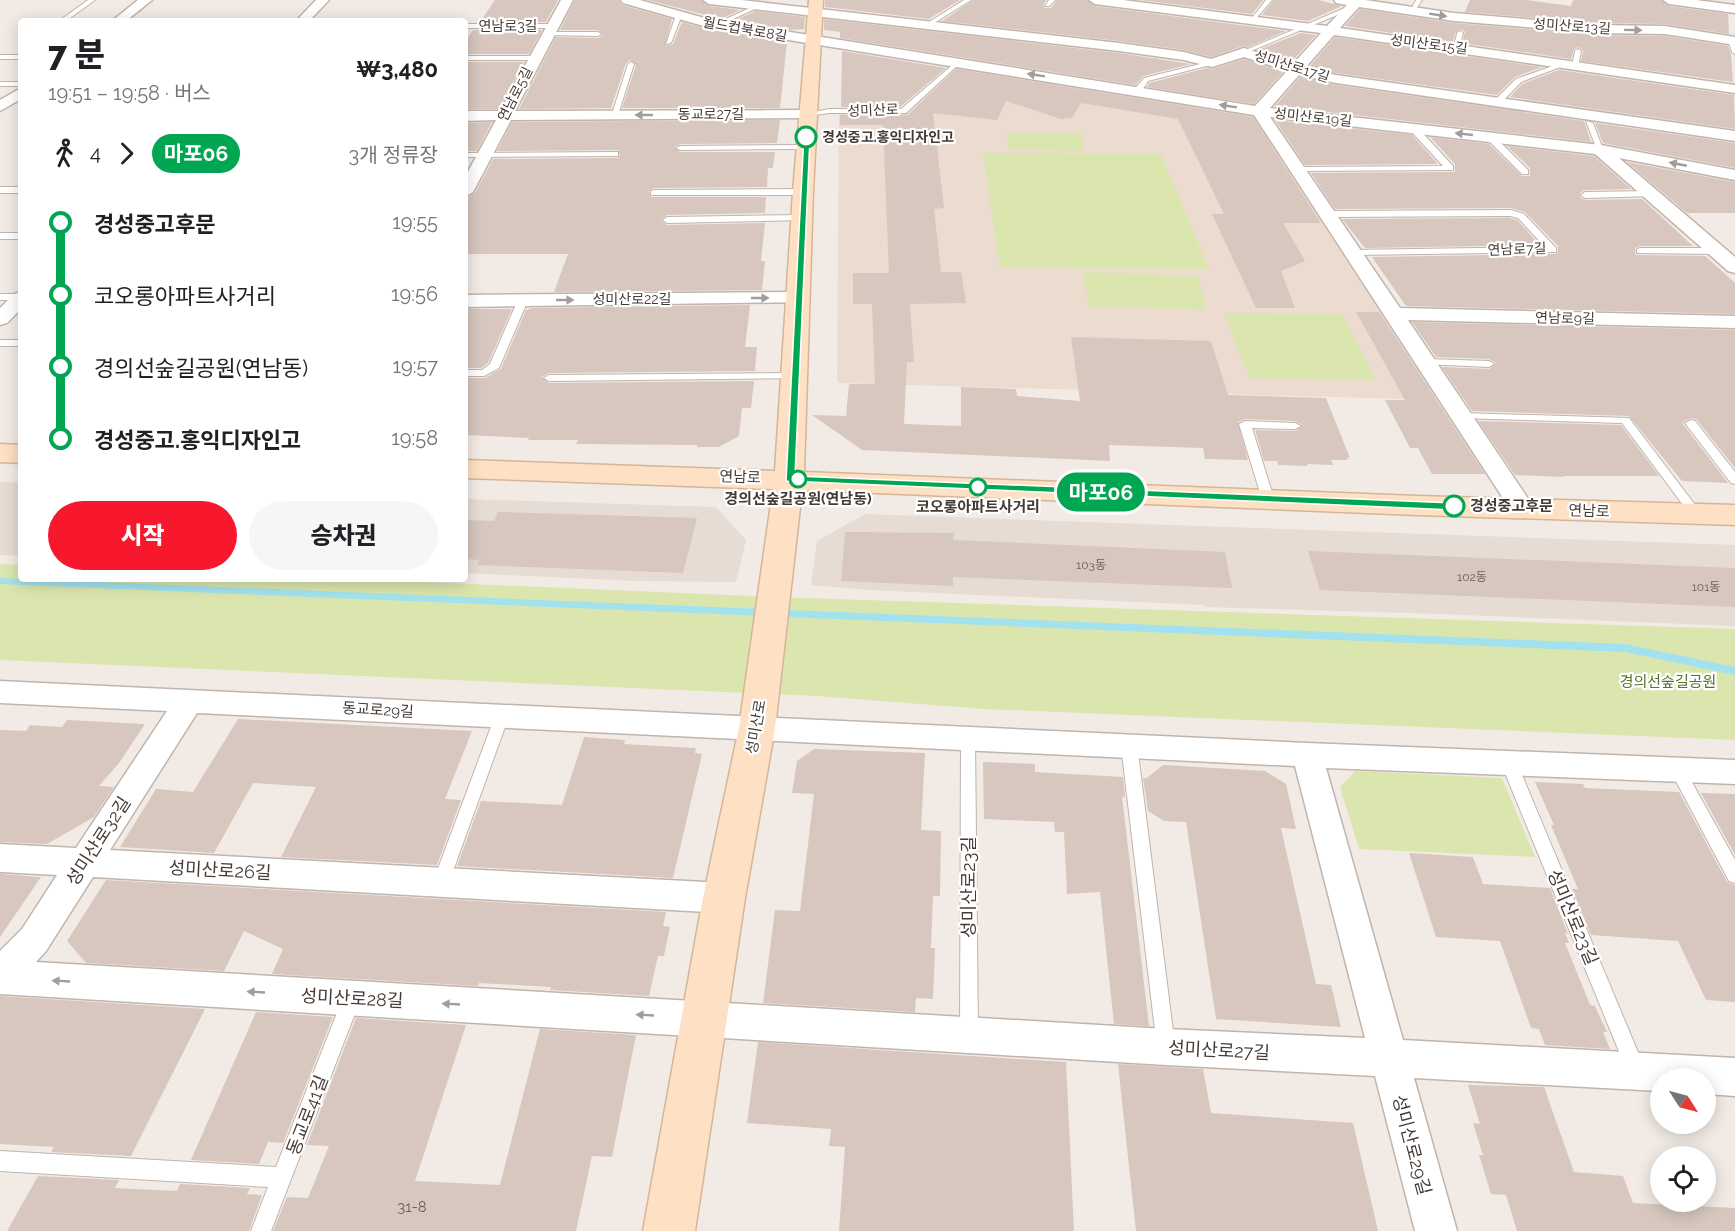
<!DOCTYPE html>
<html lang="ko">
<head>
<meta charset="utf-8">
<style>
	body { margin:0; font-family:Raleway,"Noto Sans KR",sans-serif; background:#f6f6f6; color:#202124; height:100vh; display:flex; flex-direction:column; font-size:22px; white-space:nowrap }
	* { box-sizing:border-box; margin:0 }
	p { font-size:20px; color:#757577 }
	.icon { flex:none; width:33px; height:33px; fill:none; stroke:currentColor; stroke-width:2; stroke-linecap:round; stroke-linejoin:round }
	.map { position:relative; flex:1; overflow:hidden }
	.panel { position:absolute; left:18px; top:18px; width:450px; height:564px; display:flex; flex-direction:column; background:#fff; border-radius:6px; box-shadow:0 3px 15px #0003 }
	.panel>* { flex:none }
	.badge { padding:0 12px; border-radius:20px; font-size:21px; line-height:39px }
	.needle { width:39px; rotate:126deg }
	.tools { position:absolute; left:1650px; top:1068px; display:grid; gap:12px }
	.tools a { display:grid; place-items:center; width:66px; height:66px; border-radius:50%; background:#fff; box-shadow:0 3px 15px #0003; font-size:30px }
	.map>.badge { position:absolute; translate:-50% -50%; box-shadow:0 0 0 3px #fff }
	.legs { display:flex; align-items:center; gap:9px; height:66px; padding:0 30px; font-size:20px }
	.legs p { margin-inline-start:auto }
	.head { display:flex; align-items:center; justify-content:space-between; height:102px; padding:0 30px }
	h1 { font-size:33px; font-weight:800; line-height:45px }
	.action { display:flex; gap:12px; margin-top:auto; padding:12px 30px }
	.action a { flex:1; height:69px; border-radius:36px; background:#f7182e; color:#fff; font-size:24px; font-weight:800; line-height:69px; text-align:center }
	.action a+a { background:#f6f6f6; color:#202124 }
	ul { padding:0 30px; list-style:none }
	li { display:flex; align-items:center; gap:21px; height:72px; font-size:22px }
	li i { display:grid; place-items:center; width:9px; height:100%; margin:0 8px; background:currentColor }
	li i::after { content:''; width:15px; height:15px; margin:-8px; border:4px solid; border-radius:50%; background:#fff }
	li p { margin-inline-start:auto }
	li:first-child i { background:linear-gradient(#0000 50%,currentColor 0) }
	li:last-child i { background:linear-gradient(currentColor 50%,#0000 0) }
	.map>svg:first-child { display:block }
</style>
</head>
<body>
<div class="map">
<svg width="1735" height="1231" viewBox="0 0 1735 1231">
	<rect width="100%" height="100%" fill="#f2ebe5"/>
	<path fill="#e6dcd3" d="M0,482L21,483V556L0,555Z
		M465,499L716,507L746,540L736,582L634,581L465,573Z
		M865,514L1735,545V626L1441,614L1207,607L1204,605L868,590L811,585L817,541Z"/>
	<path fill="#ebdccf" d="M966,68L1253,116L1437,400L837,383L839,113H907L955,69Z"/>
	<path fill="#dbe6ae" d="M1007,133L1081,134L1085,151L1009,150Z
		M983,153L1161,154L1209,269L1000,268Z
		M1084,272L1197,276L1207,310L1088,306Z
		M1224,313L1342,314L1376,380L1249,378Z
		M0,564L21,565V579H354L775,597L1735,629V740L984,709L817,696L0,660Z
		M1355,771L1502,778L1535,857L1359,849L1340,787Z"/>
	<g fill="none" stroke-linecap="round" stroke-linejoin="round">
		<path fill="#a2e2ef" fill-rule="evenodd" d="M0,578L1625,644L1735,667V675L1625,652L0,584Z"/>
	</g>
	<path fill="#d7c7be" d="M495,0H558L546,22H480Z
		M575,0H619L622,5L672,19L665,46L673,44L682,22L707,29L787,42L780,108H622L636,65L630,60L626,63L611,108L519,109L556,37L598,38L603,35L598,30H560Z
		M648,0H701L709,6L740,10L721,19Z
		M825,0H960L929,19L825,7Z
		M973,0H1046L1043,6L1045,8H1051L1057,0H1087L1095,6L1286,31L1248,47L1243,46L1211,57L1184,50L1119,41L942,21Z
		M1141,0H1263L1252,14Z
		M1274,0H1318L1342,6L1308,21L1262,15Z
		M1470,0H1526L1571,6L1573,0H1661L1669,6L1728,14L1729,34L1665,24L1596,23L1465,12Z
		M1360,9L1454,23L1596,35L1665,36L1728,46L1731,54L1733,82L1581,61L1583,51L1579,47L1574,49L1571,59L1462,43L1465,32L1461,29L1455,33L1453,42L1345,26Z
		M755,11L805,17L804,29L789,30L734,21Z
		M824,19L1119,53L1191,64L1143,76L1135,85L840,38V32L824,30Z
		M473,30H542L529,54H465V42Z
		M1301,33L1316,35L1292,61L1258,50Z
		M1335,37L1542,67L1515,77L1497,95L1336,73L1309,67Z
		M842,51L946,68L900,107H841Z
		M1244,59L1283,72L1254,104L1147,87L1149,83L1207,68L1213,69Z
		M465,62H524L499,109H465Z
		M956,69L1253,117L1321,223H1283L1305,261L1281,271L1295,308H1256L1212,214H1224L1178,119L1081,103L1072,118L1061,119L1006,101L997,120L933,113L944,208L934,209L941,272H961L966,303L910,304L914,362H907L904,424L961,426V387L1016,389L1017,396L1080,401L1071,337L1211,341L1228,395L1326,398L1350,458L1347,457L1348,460H1331L1333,465L1307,464L1308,466L1278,465L1277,461H1264L1255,430L1296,431L1303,425L1295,421L1245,419L1238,422L1248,460L1205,459L1203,448L1109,445L1110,461L862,450L812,415L846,416L849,384H875L872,304H853V273H889L883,125H840V115H908Z
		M1559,70L1734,95L1735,129L1510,97L1522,84Z
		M1300,77L1336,85L1584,121L1591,142L1275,106Z
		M780,120L777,143L680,144L674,147L680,152H775L773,168H768L767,187L654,188L649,191L651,197H766L765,213L667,215L661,220L667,225L765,223L761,261H765L762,290L554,292L568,254H465V199L475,193L493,159L618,158L620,156L618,150L497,151L512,122Z
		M1275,120L1412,135L1438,164L1305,165Z
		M492,122L477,151H465V123Z
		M1595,123L1735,143V168L1603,143Z
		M1430,137L1489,144L1522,176H1530V168L1507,146L1594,156L1631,189L1585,190L1580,193V197L1585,200L1642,199L1693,246H1640L1635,248V255L1705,256L1735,283V314L1406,306L1372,257L1556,254L1558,252V246L1525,212L1511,208L1335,209L1311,173L1455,172V164Z
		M1627,162L1735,182V213H1687Z
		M1510,218L1517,220L1540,245L1365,248L1342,219Z
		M750,305L745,347H757L755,371L549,373L542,377L549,383L754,381L751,408H742L739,436L719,447H697V445L576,444L578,440H528L529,438L465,435V378H485L501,369L526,310L532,308Z
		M465,309H512L488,363L481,368H465Z
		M1356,312H1379L1485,474H1432L1418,448H1410L1385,400H1405Z
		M1412,322L1735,330V468L1697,420L1692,418L1684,421L1683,424L1728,483L1682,481L1629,416L1472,411L1442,367L1489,369L1496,363L1489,359L1436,357Z
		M1478,421L1621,425L1659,476H1563L1564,477L1515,475Z
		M498,512L697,518L683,573L477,565L480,560L465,559V520L494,521Z
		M845,532L954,533L953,540L1225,552L1232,588L953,577V586L841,581Z
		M1308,551L1735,568V607L1320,590Z
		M238,719L472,731L445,799L461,800L437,865L281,857L316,787L253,783L214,853L120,847L156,789L193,792Z
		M67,720L145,724L119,763L99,786L114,787L94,817L47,844L0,842V730L26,731L30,725L62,727Z
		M584,737L625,740L624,744L696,748L695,753L702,754L673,878L457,866L481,801L562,805Z
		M814,749L925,753L921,830L941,831L940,896H933L931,948H935L933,999L916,998L915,1012L763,1003L775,910L800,911L814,794L792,793L797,761Z
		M983,762L1035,764V772L1123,777L1125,798L1122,796L1149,1026L1114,1024L1100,892L1067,894L1064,832H1055L1054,822L984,819Z
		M1163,765L1265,771L1286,784L1296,829L1281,828L1316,984L1331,985L1341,1027L1216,1019L1186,822L1164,821L1148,811L1143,778H1147Z
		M1535,782L1583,784L1585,788L1679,792L1727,882L1735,885V1002L1706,1000L1678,941L1591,935L1572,889H1578L1551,825H1554Z
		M1701,793L1735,794V855Z
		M1409,853L1473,857L1483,884L1550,888L1568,934L1565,933L1569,943H1565L1590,1005L1595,1006L1607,1032H1603L1610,1049L1545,1045L1539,1029L1531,1028L1500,941L1436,937Z
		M0,874L41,877L0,937Z
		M106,880L666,912L663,926L670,927L664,956H658L649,996L550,990L551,987L479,983L478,986L272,974L283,949L244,931L224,971L86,963L67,941Z
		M0,996L205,1009L131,1156L51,1152L54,1147L0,1144Z
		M256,1012L333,1017L283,1143L268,1142L259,1164L191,1160Z
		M356,1018L466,1025L415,1181L500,1185L540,1029L636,1035L612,1157L592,1156L576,1231H273L287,1197L308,1198L329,1146L307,1145Z
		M758,1042L1066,1062L1074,1231H839L845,1147L829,1146L831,1129L747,1123Z
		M1118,1064L1203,1069L1211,1113L1353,1123L1378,1231H1136Z
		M1468,1085L1544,1087L1574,1172L1623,1176L1633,1203L1735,1208V1231H1517L1506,1195L1491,1194L1479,1155H1483L1473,1123L1480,1124Z
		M38,1176L119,1180L115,1188L177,1191L180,1184L250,1188L247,1194L262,1195L249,1231H7Z"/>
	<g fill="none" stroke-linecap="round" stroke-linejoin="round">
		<defs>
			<path id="lane" d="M88,0H95L66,21H59Z
				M964,0H971L931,25L926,24Z
				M1049,0H1055L1049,6H1045Z
				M1266,0H1272L1252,23H1248Z
				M1416,0H1422L1414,12H1410Z
				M1352,5L1354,8L1246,53L1241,52Z
				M754,6L759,7L718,26L713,25Z
				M679,13L682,15L671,43L666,44L676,15Z
				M465,24H552L555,26L552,28H465Z
				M1460,31L1463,33L1459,47L1454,48L1457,33Z
				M548,32H598L601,34L598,36L546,35Z
				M1731,38L1735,42V54L1732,52L1728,40Z
				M1578,49L1581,51L1578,67L1575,69L1572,67L1575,51Z
				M0,55H21V59H0Z
				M465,56H535L538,58L535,60H465Z
				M957,61L959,64L906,113H829L808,116L804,114L829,109H901Z
				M1212,61L1214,64L1148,81L1140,93L1133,91L1144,78Z
				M631,62L634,64L618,115L611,117L628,64Z
				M1561,63L1563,66L1521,82L1501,103L1494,101L1516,79Z
				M0,82H21V86H0Z
				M1586,121L1593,123L1604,152L1597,150Z
				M1411,127H1417L1453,166V170L1298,171L1294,169L1298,167L1443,166L1411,131Z
				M1487,135H1493L1528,170V174H1522L1487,139Z
				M806,145L810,147L809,149L680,150L676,148L680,146Z
				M615,152H618V156L465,157V153Z
				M0,187H21V193H0Z
				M654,190L803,189L807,192L803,195H651V191Z
				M1651,191L1655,194L1654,196L1585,198L1581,195L1585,192Z
				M1511,210L1524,214L1556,248V252L1354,255L1351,254V250L1545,247L1518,218L1510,216L1329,217L1325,214L1329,211Z
				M802,215L806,218L805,220L667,223L663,220L667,217Z
				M0,233H21V239H0Z
				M1640,248H1716L1721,251L1716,254L1637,253V249Z
				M0,294H21V300H0Z
				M523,297L528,300L499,368L484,376H465V370H482L490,364L518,300Z
				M0,340H21V346H0Z
				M1427,359L1489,361L1494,364L1489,367L1423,364L1422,362Z
				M795,373L800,376L799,378L549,381L544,378L549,375Z
				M1463,413L1629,418L1702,514L1696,518L1692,517L1622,423L1459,418V414Z
				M1691,420L1695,421L1735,472V484L1731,483L1685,423Z
				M1245,421L1295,423L1301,426L1295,429L1252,428L1274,499L1272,502L1268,503L1262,499L1239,424Z
				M502,710L507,712L509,716L449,882L447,887L441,889L435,887L433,882L495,716L497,712Z
				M968,733L973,735L975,739L978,1034L976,1040L969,1043L962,1040L960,1034L961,739L963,735Z
				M1129,739L1134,741L1137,745L1175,1047L1173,1053L1166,1056L1159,1053L1157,1047L1121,745L1124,741Z
				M1509,757L1514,759L1517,763L1645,1069L1643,1076L1636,1078L1629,1076L1501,763L1504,759Z
				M1678,764L1683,766L1735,860V883L1729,881L1670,770L1673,766Z
				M352,989L358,992L361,998L271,1231H251L268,1187L0,1171V1151L276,1167L343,998L346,992Z"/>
			<path id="street" d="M138,0H152L126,21H112Z
				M316,0H329L309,21H296Z
				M561,0H573L515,111L808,110L815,114L808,118L511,120L473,192L465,197V177L496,120L465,121V111H500Z
				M621,0H640L708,19L1255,106L1287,71L1244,57L1212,67L1184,60L1119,51L709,4L703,0H741L1119,43L1184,52L1211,59L1244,48L1293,64L1321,33L1095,4L1089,0H1123L1327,26L1347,5L1336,3L1334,0H1365L1454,13L1596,25L1665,26L1735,37V45L1665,34L1596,33L1454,21L1359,7L1340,28L1735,85V93L1334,35L1305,68L1336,75L1735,131V141L1336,83L1299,75L1270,108L1601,145L1735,170V180L1619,158L1735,257V273L1728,271L1595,154L1270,117L1400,308L1735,316V328L1408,320L1535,509L1532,515L1523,517L1514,515L1254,115L707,27L623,3Z
				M1663,0H1696L1735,5V13L1669,4Z
				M21,88V99L0,111V100Z
				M21,292V309L7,323L0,325V308L14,294Z
				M798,292L805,294L808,298L805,302L465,307V295Z
				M0,681L1307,743L1735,760V784L1326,768L1403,1040L1735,1058V1096L1706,1094V1078H1660V1091L1414,1078L1457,1231H1415L1375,1076L1166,1065L0,994V951L22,929L57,875L0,872V844L76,848L167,711L0,703ZM197,713L1295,766L1365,1038L1166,1029L36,962L46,951L93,877L724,913L736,909L741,898L736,887L724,883L110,850Z"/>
			<path id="secondary" d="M809,0H823L813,192L804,472L1417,496L1735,505V525L1417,515L802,490L775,728L745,898L695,1231H643L703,898L739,728L773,489L465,478V460L775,471L793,192Z
				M0,444L21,445V463L0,462Z"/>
		</defs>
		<use href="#lane" stroke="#c1b4ab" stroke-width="2"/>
		<use href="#street" stroke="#c1b4ab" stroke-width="3"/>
		<use href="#secondary" stroke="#d5b598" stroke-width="3"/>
		<use href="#lane" fill="#fff" fill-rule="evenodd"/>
		<use href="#street" fill="#fff" fill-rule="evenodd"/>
		<use href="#secondary" fill="#fee1c4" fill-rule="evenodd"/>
	</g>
	<defs><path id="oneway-solid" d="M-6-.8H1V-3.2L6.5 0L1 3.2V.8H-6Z" transform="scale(1.5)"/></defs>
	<g fill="#a29d9a">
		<use href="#oneway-solid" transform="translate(1438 15) rotate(9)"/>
		<use href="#oneway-solid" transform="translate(1633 30) rotate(1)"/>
		<use href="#oneway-solid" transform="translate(1036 75) rotate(-171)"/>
		<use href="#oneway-solid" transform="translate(1228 106) rotate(-171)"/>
		<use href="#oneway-solid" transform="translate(644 115) rotate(180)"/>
		<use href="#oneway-solid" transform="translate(1464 134) rotate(-174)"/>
		<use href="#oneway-solid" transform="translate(1678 164) rotate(-169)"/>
		<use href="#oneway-solid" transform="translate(760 298)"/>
		<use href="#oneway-solid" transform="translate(565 300)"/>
		<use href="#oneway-solid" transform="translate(61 981) rotate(-177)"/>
		<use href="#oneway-solid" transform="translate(256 992) rotate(-177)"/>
		<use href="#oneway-solid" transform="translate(451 1004) rotate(-177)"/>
		<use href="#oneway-solid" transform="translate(645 1015) rotate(-177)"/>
	</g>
	<path fill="#00a651" stroke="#fff" stroke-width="1.5" d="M804,135L810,137L795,476L1454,503L1459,506L1454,510L786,481Z"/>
	<g fill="#fff" stroke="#00a651" stroke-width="3">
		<circle cx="806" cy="137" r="10"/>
		<circle cx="798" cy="479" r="8"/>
		<circle cx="978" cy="487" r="8"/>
		<circle cx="1454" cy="506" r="10"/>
	</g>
	<g text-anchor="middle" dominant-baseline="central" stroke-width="4.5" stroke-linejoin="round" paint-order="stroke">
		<g font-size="12" fill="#6a5e57">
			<text x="1091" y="565">103동</text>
			<text x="1472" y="577">102동</text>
			<text x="1706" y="587">101동</text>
		</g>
		<g font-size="14" fill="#453b35" stroke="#fff">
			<text x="508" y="26">연남로3길</text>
			<text transform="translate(1572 26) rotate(4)">성미산로13길</text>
			<text transform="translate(745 29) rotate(10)">월드컵북로8길</text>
			<text transform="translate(1429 44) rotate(7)">성미산로15길</text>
			<text transform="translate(1292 66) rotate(17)">성미산로17길</text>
			<text transform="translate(515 94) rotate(-63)">연남로5길</text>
			<text transform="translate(873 110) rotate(-2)">성미산로</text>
			<text x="711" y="114">동교로27길</text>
			<text transform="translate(1313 117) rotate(6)">성미산로19길</text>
			<text transform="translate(1517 249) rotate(-2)">연남로7길</text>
			<text x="632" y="299">성미산로22길</text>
			<text transform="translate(1565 318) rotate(1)">연남로9길</text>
		</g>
		<g font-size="14" font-weight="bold" fill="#453b35" stroke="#fff" text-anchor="start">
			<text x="822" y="137">경성중고.홍익디자인고</text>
		</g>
		<g font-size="15" fill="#453b35" stroke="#fff">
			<text transform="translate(740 477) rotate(2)">연남로</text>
			<text transform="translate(1589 511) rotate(2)">연남로</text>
			<text transform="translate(378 710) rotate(3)">동교로29길</text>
			<text transform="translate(756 727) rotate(-80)">성미산로</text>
		</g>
		<g font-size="15" font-weight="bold" fill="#453b35" stroke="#fff">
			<text x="798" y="499">경의선숲길공원(연남동)</text>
			<text x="1470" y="506" text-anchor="start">경성중고후문</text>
			<text x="978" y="507">코오롱아파트사거리</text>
		</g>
		<g font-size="15" fill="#597529" stroke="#fff">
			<text x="1668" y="682">경의선숲길공원</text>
		</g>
		<g font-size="15" fill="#6a5e57">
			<text x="412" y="1207">31-8</text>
		</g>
		<g font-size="18" fill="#453b35" stroke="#fff">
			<text transform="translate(98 841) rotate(-57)">성미산로32길</text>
			<text transform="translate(220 870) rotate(3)">성미산로26길</text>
			<text transform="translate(968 887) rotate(-90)">성미산로23길</text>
			<text transform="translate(1573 917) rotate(67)">성미산로23길</text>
			<text transform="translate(352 998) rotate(3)">성미산로28길</text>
			<text transform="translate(1219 1050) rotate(3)">성미산로27길</text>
			<text transform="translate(307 1115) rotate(-69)">동교로41길</text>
			<text transform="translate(1412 1145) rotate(75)">성미산로29길</text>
		</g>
	</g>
</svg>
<div class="tools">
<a><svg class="needle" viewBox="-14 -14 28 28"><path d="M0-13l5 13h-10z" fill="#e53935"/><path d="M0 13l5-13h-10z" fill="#757577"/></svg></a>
<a><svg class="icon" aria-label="locate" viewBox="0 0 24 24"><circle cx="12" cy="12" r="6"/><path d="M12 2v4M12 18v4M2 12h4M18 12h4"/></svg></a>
</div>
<b class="badge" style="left:1101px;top:492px;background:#00a651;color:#fff">마포06</b>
<section class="panel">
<div class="head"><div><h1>7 분</h1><p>19:51 – 19:58 · 버스</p></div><b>₩3,480</b></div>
<div class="legs"><svg class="icon" aria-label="walk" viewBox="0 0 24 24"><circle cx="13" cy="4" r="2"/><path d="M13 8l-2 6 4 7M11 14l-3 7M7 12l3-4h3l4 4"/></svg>4<svg class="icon" aria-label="forward" viewBox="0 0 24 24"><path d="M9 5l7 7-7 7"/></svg><b class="badge" style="background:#00a651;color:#fff">마포06</b><p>3개 정류장</p></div>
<ul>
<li><i style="color:#00a651"></i><b>경성중고후문</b><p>19:55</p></li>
<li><i style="color:#00a651"></i><span>코오롱아파트사거리</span><p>19:56</p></li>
<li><i style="color:#00a651"></i><span>경의선숲길공원(연남동)</span><p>19:57</p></li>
<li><i style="color:#00a651"></i><b>경성중고.홍익디자인고</b><p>19:58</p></li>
</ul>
<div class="action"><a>시작</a><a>승차권</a></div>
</section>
</div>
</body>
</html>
